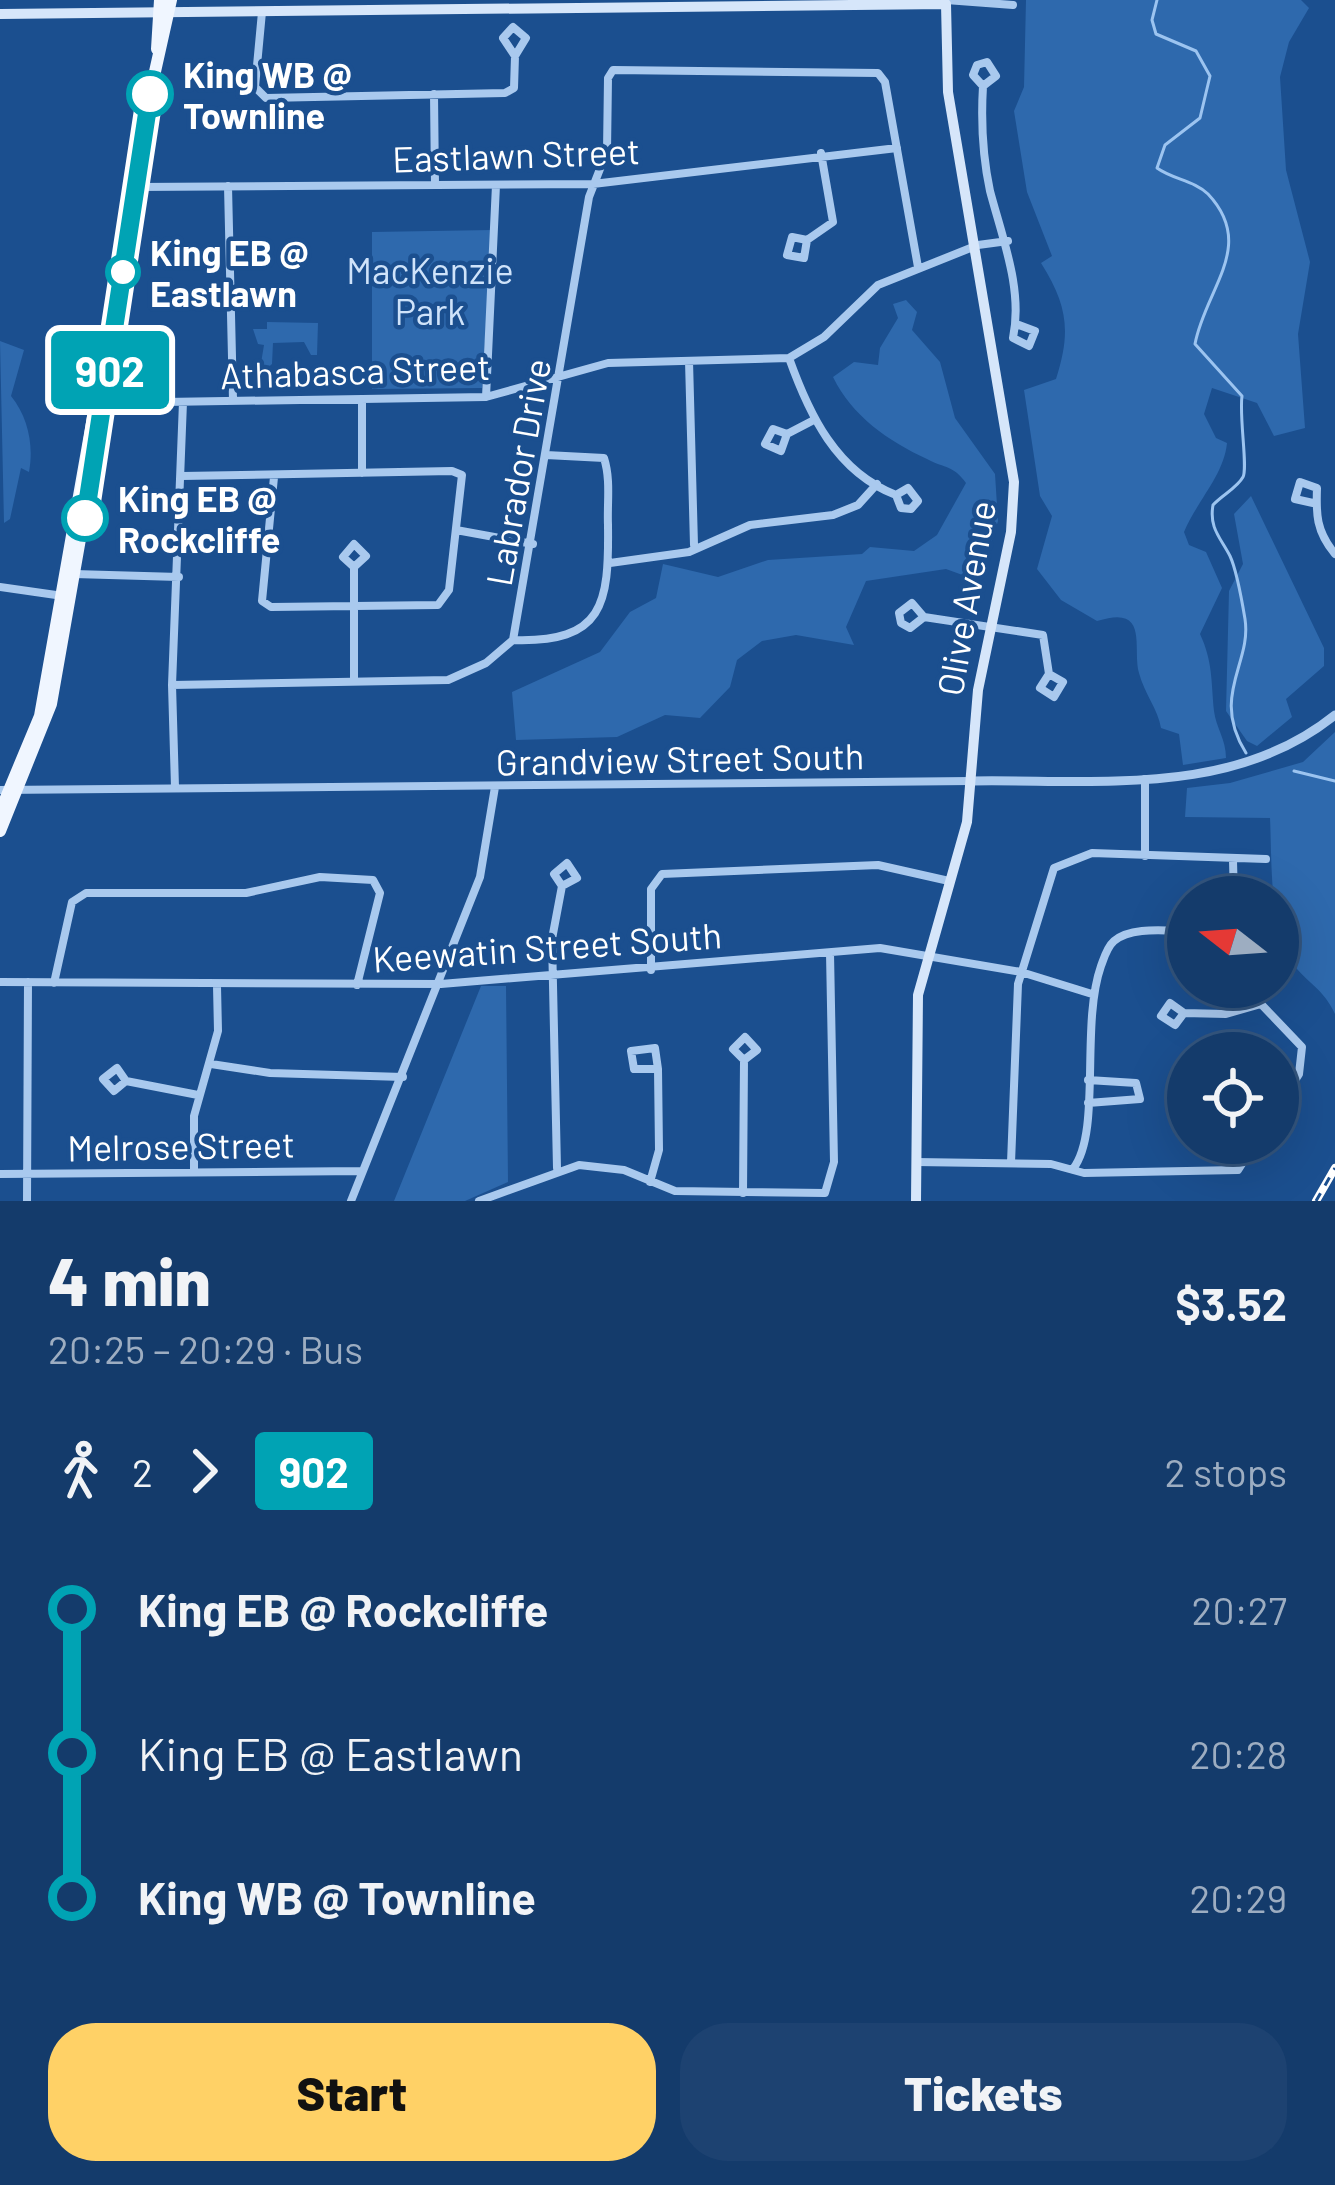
<!DOCTYPE html>
<html lang="en">
<head>
<meta charset="utf-8">
<style>
	body { margin:0; font-family:Barlow,sans-serif; background:#1d4271; color:#f1f3f6; height:100vh; display:flex; flex-direction:column; font-size:45px; white-space:nowrap }
	* { box-sizing:border-box; margin:0 }
	p { font-size:39px; color:#9dadc1 }
	.icon { flex:none; width:66px; height:66px; fill:none; stroke:currentColor; stroke-width:2; stroke-linecap:round; stroke-linejoin:round }
	.map { position:relative; height:1201px; overflow:hidden }
	.details { display:flex; flex-direction:column; background:#143b6b; flex:1 }
	.details>* { flex:none }
	.badge { padding:0 24px; border-radius:9px; font-size:42px; line-height:78px }
	.needle { width:78px; rotate:287deg }
	.fabs { position:absolute; left:1167px; top:876px; display:grid; gap:24px }
	.fabs a { display:grid; place-items:center; width:132px; height:132px; border-radius:50%; background:#143b6b; box-shadow:0 12px 48px #0002,0 0 0 3px #33557e; font-size:60px }
	.map>.badge { position:absolute; translate:-50% -50%; box-shadow:0 0 0 6px #fff }
	.legs { display:flex; align-items:center; gap:18px; height:132px; padding:0 48px; font-size:39px }
	.legs p { margin-inline-start:auto }
	.overview { display:flex; align-items:center; justify-content:space-between; height:204px; padding:0 48px }
	h1 { font-size:66px; font-weight:800; line-height:90px }
	.cta { display:flex; gap:24px; margin-top:auto; padding:24px 48px }
	.cta a { flex:1; height:138px; border-radius:48px; background:#ffd166; color:#111; font-size:48px; font-weight:800; line-height:138px; text-align:center }
	.cta a+a { background:#1d4271; color:#f1f3f6 }
	ul { padding:0 48px; list-style:none }
	li { display:flex; align-items:center; gap:42px; height:144px; font-size:45px }
	li i { display:grid; place-items:center; width:18px; height:100%; margin:0 15px; background:currentColor }
	li i::after { content:''; width:30px; height:30px; margin:-15px; border:9px solid; border-radius:50%; background:#143b6b }
	li p { margin-inline-start:auto }
	li:first-child i { background:linear-gradient(#0000 50%,currentColor 0) }
	li:last-child i { background:linear-gradient(currentColor 50%,#0000 0) }
	.map>svg:first-child { display:block }
</style>
</head>
<body>
<div class="map">
<svg width="1335" height="1201" viewBox="0 0 1335 1201">
	<rect width="100%" height="100%" fill="#1b4f8f"/>
	<path fill="#2e69ad" d="M1026,0H1301L1309,8L1289,42L1280,77L1286,170L1310,262L1298,334L1305,428L1274,436L1257,403L1212,388L1204,414L1216,438L1227,443C1224,475 1197,501 1184,532L1189,545L1206,552L1222,588L1200,634C1213,662 1211,681 1214,711C1216,728 1226,739 1226,758L1183,765L1179,734L1161,728C1158,709 1144,693 1139,673C1132,647 1150,604 1097,621L1061,600L1037,569L1052,516L1040,496L1024,390L1056,379C1071,332 1068,306 1041,263L1052,256L1027,192L1014,111L1024,87Z
		M492,230L482,388L372,389V232Z
		M906,300L917,312L912,330L940,362L955,418L995,474L998,521L982,573L968,577L946,569L866,581L846,627L854,645L796,635L762,641L737,660L730,687L700,718L665,715L617,737L516,740L512,692L600,652L630,612L656,598L663,564L718,577L768,560L862,554L870,547L914,551L937,535L966,483C953,465 946,469 927,459C888,441 852,416 833,377L854,362L878,365L880,348L898,318L893,304Z
		M267,322L318,323L317,355H311L304,342L273,343L272,364L259,375L264,345L258,344L253,329H267Z
		M0,341L24,350L11,396C28,417 34,445 29,472L21,468L10,519L4,523Z
		M1251,496L1324,648V666L1286,699L1292,717L1257,746L1247,741L1226,711L1229,591L1243,564L1234,514Z
		M1335,732V1014C1323,988 1308,984 1293,964C1269,931 1272,859 1270,818L1185,817L1187,788L1230,783L1303,762Z
		M481,986H506L508,1182L465,1201H394Z"/>
	<g fill="none" stroke-linecap="round" stroke-linejoin="round">
		<path stroke="#9cc4f0" stroke-width="3" d="M1157,0L1152,20L1156,34L1196,51L1210,76L1200,118L1165,145L1157,168C1172,179 1195,181 1208,194C1257,246 1205,289 1195,344L1242,396C1239,417 1248,468 1243,477C1237,488 1222,495 1213,505C1209,528 1220,537 1230,556C1237,571 1242,601 1245,619C1252,664 1210,695 1246,753
			M1294,771L1335,781"/>
		<path stroke="#a9c9ee" stroke-width="8" d="M946,0L1013,5
			M262,12L255,87L266,98L505,93L514,88L515,56
			M513,27L526,38L515,56L503,38Z
			M983,86L996,76L987,62L977,65L973,75L983,86C981,119 983,158 990,191C1003,240 1023,290 1013,338L1029,346L1035,331L1019,325
			M434,94L435,185
			M228,186L233,400
			M137,187L593,184L897,148
			M807,240L792,237L787,255L804,258L807,240L833,222L821,153
			M789,358C809,414 836,472 896,495L901,508L911,509L918,501L908,488L896,495
			M689,361L694,545
			M486,397L496,185
			M362,399V473
			M103,403L486,397L608,363L789,358L824,337L878,285L978,245L1008,241
			M787,434L773,429L765,444L781,451L787,434L812,421
			M182,476L452,471L462,475L449,590L438,605L271,607L262,601L274,477
			M1313,503L1295,499L1300,482L1317,488C1316,514 1316,531 1335,554
			M456,530L533,544
			M610,563L689,552L750,525L833,515L858,505L877,484
			M354,567L366,556L354,544L343,557L354,567V680
			M74,574L179,577
			M0,587L63,596
			M924,617L912,603L899,613L901,623L910,628L924,617L1043,635L1049,674L1040,688L1054,697L1063,682L1049,674
			M513,640C604,643 609,604 608,525C607,503 611,480 604,458L546,455
			M172,685L448,680L486,663L513,640L589,197L607,151L608,78L613,70L878,73L885,82L918,267
			M1145,779V856
			M175,787L172,685L183,402
			M0,790L971,781
			M1233,861L1234,897
			M651,970V889L662,874L878,865L949,881
			M0,982L441,984L880,948L1021,972L1092,994
			M54,983L72,902L86,893H246L320,877L373,880L380,893L357,985
			M1255,987L1261,1004L1302,1047L1299,1074L1278,1107
			M1184,1013L1175,1025L1161,1016L1170,1003L1184,1013L1226,1014L1261,1004
			M211,1064L270,1073L403,1077
			M126,1081L117,1068L103,1079L114,1091L126,1081L198,1095
			M1088,1103L1140,1099L1136,1083L1088,1080
			M916,1162L1051,1164L1084,1173L1238,1170L1255,1143
			M1011,1163L1018,984L1054,868L1092,853L1266,859
			M557,1168L552,939L562,886L554,874L567,863L577,878L562,886
			M194,1169V1116L218,1031L217,986
			M1073,1169C1102,1132 1080,1026 1101,966C1104,958 1107,947 1114,941C1131,926 1167,931 1188,931
			M0,1174L362,1171
			M650,1182L659,1150L658,1069H634L631,1051L655,1048L658,1069
			M743,1193L744,1060L733,1049L745,1037L757,1050L744,1060
			M27,1201L28,982
			M351,1201L480,877L495,787
			M479,1201L579,1165L624,1170L675,1191L825,1193L834,1162L830,953"/>
		<path stroke="#a9c9ee" stroke-width="9" d="M972,781C1097,779 1232,798 1335,715"/>
		<path stroke="#d6e6fa" stroke-width="10" d="M0,14L946,4L948,92L1014,482L1011,532L978,690L967,822L918,995L916,1201"/>
		<path stroke="#f0f6ff" stroke-width="12" d="M157,49L160,0
			M0,812L40,716L96,400
			M0,831L51,704L116,334L150,94L171,0"/>
		<defs>
			<path id="rail" d="M1316,1201L1335,1168"/>
		</defs>
		<use href="#rail" stroke="#fff" stroke-width="8"/>
		<use href="#rail" stroke="#1b4f8f" stroke-width="3" stroke-dasharray="9" stroke-linecap="butt"/>
	</g>
	<g fill="none" stroke-linecap="round" stroke-linejoin="round">
		<defs>
			<path id="line-1" d="M85,518L150,94"/>
		</defs>
		<use href="#line-1" stroke="#fff" stroke-width="27"/>
		<use href="#line-1" stroke="#00a3b4" stroke-width="18"/>
	</g>
	<g fill="#fff" stroke="#00a3b4" stroke-width="6">
		<circle cx="150" cy="94" r="21"/>
		<circle cx="123" cy="272" r="15"/>
		<circle cx="85" cy="518" r="21"/>
	</g>
	<g text-anchor="middle" dominant-baseline="central" stroke-width="9" stroke-linejoin="round" paint-order="stroke">
		<g font-size="36" font-weight="bold" fill="#fff" stroke="#1b4f8f" text-anchor="start">
			<text x="183" y="73">King WB @<tspan x="183" dy="41">Townline</tspan></text>
			<text x="150" y="251">King EB @<tspan x="150" dy="41">Eastlawn</tspan></text>
			<text x="118" y="497">King EB @<tspan x="118" dy="41">Rockcliffe</tspan></text>
		</g>
		<g font-size="36" fill="#fff" stroke="#1b4f8f">
			<text transform="translate(516 154) rotate(-2)">Eastlawn Street</text>
			<text transform="translate(355 370) rotate(-2)">Athabasca Street</text>
			<text transform="translate(517 472) rotate(-80)">Labrador Drive</text>
			<text transform="translate(965 598) rotate(-80)">Olive Avenue</text>
			<text transform="translate(680 758) rotate(-1)">Grandview Street South</text>
			<text transform="translate(547 946) rotate(-4)">Keewatin Street South</text>
			<text transform="translate(181 1145) rotate(-1)">Melrose Street</text>
		</g>
		<g font-size="36" fill="#cfe3fa" stroke="#1b4f8f">
			<text x="430" y="269">MacKenzie<tspan x="430" dy="41">Park</tspan></text>
		</g>
	</g>
</svg>
<div class="fabs">
<a><svg class="needle" viewBox="-14 -14 28 28"><path d="M0-13l5 13h-10z" fill="#e53935"/><path d="M0 13l5-13h-10z" fill="#9dadc1"/></svg></a>
<a><svg class="icon" aria-label="locate" viewBox="0 0 24 24"><circle cx="12" cy="12" r="6"/><path d="M12 2v4M12 18v4M2 12h4M18 12h4"/></svg></a>
</div>
<b class="badge" style="left:110px;top:370px;background:#00a3b4;color:#fff">902</b>
</div>
<section class="details">
<div class="overview"><div><h1>4 min</h1><p>20:25 – 20:29 · Bus</p></div><b>$3.52</b></div>
<div class="legs"><svg class="icon" aria-label="walk" viewBox="0 0 24 24"><circle cx="13" cy="4" r="2"/><path d="M13 8l-2 6 4 7M11 14l-3 7M7 12l3-4h3l4 4"/></svg>2<svg class="icon" aria-label="forward" viewBox="0 0 24 24"><path d="M9 5l7 7-7 7"/></svg><b class="badge" style="background:#00a3b4;color:#fff">902</b><p>2 stops</p></div>
<ul>
<li><i style="color:#00a3b4"></i><b>King EB @ Rockcliffe</b><p>20:27</p></li>
<li><i style="color:#00a3b4"></i><span>King EB @ Eastlawn</span><p>20:28</p></li>
<li><i style="color:#00a3b4"></i><b>King WB @ Townline</b><p>20:29</p></li>
</ul>
<div class="cta"><a>Start</a><a>Tickets</a></div>
</section>
</body>
</html>
